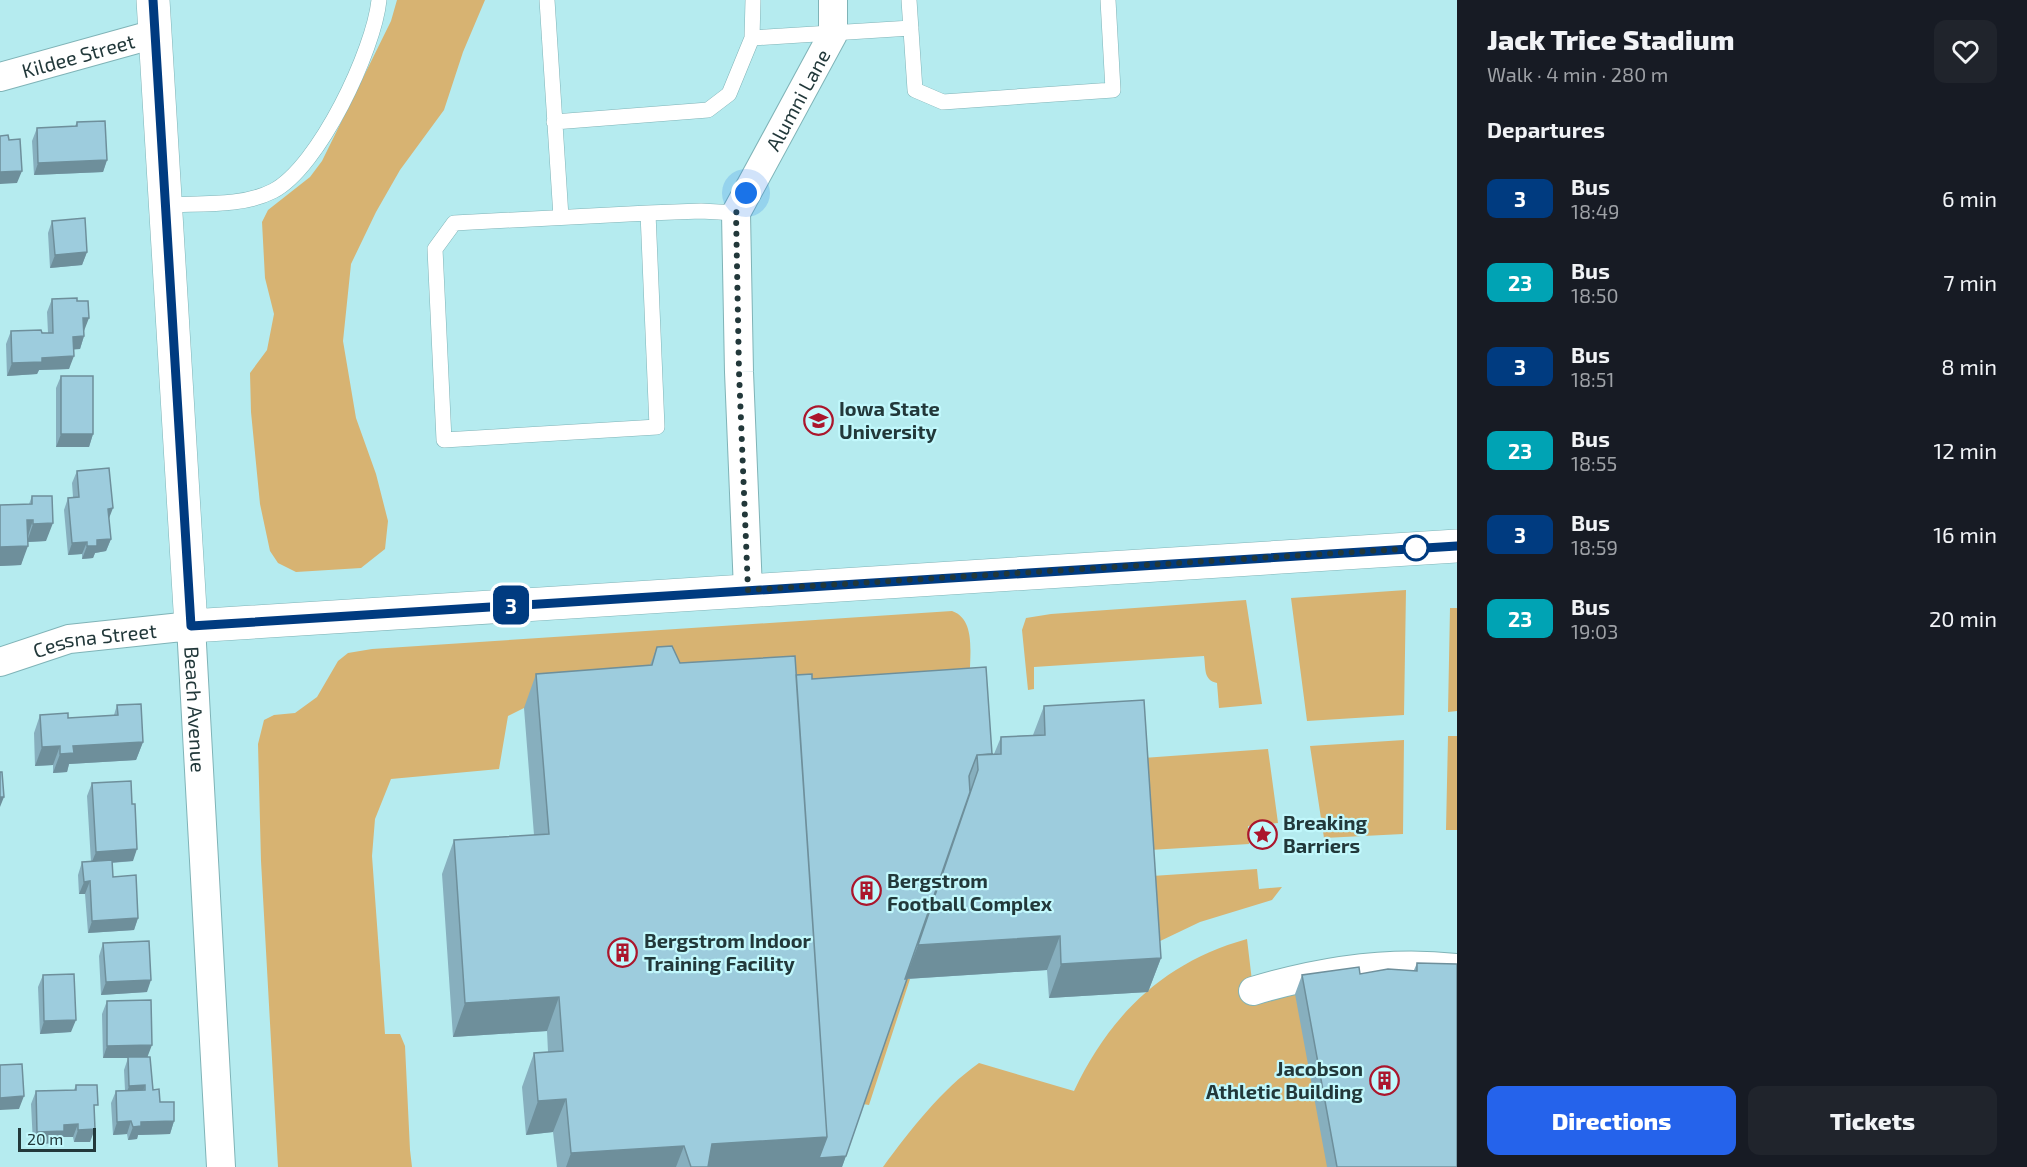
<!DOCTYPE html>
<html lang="en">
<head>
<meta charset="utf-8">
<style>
	body { margin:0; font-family:"Exo 2",sans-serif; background:#20242c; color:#f1f3f6; height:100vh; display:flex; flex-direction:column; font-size:22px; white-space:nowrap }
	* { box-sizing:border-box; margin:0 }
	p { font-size:20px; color:#9ea1a6 }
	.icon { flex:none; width:33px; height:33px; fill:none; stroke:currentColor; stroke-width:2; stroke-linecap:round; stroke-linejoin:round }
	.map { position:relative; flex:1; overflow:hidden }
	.details { display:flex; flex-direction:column; background:#171b24; width:570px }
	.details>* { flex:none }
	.badge { padding:0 12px; border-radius:9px; font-size:21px; line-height:39px }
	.scale { position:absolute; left:18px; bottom:15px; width:78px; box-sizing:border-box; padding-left:6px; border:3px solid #22383a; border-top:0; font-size:16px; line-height:21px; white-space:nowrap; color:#22383a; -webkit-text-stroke:4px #c2f8fc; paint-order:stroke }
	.you { position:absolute; width:30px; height:30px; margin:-15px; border:4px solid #fff; border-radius:50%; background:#1a73e8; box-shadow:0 0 0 9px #1a73e833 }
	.map>.badge { position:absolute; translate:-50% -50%; box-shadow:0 0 0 3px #fff }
	h2 { padding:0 30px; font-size:22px; line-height:54px }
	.round { display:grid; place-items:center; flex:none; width:63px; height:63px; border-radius:12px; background:#20242c }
	.headline { display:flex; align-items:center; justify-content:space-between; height:102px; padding:0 30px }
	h1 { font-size:28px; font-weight:800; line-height:45px }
	.primary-button { display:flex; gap:12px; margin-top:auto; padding:12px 30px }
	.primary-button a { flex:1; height:69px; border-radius:12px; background:#2563eb; color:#fff; font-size:24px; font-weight:800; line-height:69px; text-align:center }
	.primary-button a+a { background:#20242c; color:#f1f3f6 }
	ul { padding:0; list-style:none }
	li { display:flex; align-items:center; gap:18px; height:84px; padding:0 30px }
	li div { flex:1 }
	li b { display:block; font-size:22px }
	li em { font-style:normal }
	li .badge { min-width:66px; font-weight:700; text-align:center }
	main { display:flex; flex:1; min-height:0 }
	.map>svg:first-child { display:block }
</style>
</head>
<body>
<main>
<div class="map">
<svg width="1457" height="1167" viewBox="0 0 1457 1167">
	<rect width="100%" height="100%" fill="#b5ebef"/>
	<path fill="#d7b372" d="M397,0H485L463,52L444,110L400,170L376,212L351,264L343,341L356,418L376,474L388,521L385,549L361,568L296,572L278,563L270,551L260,504L251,412L250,373L267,350L274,314L265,278L262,222L268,210L310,177L322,161L391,21Z
		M1406,590L1404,715L1307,721L1291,598Z
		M1246,600L1262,704L1219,708L1217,683C1203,680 1206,668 1204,656L1034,667V689L1028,690L1022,630L1026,618L1051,614Z
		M1450,608H1457V711L1448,712Z
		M952,611C975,619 970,651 970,671L524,708L508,716L499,769L391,779L375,819L372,856L385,1034H400L405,1046L410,1150L412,1167H278L261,861L258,744L264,720L274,715L295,713L317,697L338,661L348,653L372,649Z
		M1448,736H1457V830H1446Z
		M1404,740L1403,834L1324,838L1310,746Z
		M1268,749L1278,823L1248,826L1249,844L1150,850L1143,758Z
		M1257,869L1259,889L1282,887L1272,900L1200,922L1156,943L1152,876Z
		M1247,939L1252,981L1295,994L1457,1167H883C911,1129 941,1090 979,1063L1074,1091C1110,1015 1164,962 1247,939Z
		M905,979H910L869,1105L863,1104Z"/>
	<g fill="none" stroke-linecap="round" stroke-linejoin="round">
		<defs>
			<path id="lane" d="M547,0L561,217
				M909,0L915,90L943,102L1113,90L1108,0
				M752,38L911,28
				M554,122L708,110L729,94L752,38L753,0
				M165,205C200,203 242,207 273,191C319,167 374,50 379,0
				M648,213L657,427L444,440L435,249L454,223Z
				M648,213L701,211L736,213"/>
			<g id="street">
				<path id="s1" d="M0,77L155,34"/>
				<path id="s2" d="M748,590L739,372L736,213L833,34V0"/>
				<path id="s3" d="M0,662L69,639L191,626L221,1167"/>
				<path d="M1253,991C1319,971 1388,960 1457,968"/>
			</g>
			<path id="secondary" d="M153,0L191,626L1457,546"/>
		</defs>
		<use href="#lane" stroke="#7fb3b7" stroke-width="16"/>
		<use href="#street" stroke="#7fb3b7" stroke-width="30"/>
		<use href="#secondary" stroke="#7fb3b7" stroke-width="34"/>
		<use href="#lane" stroke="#fff" stroke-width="15"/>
		<use href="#street" stroke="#fff" stroke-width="28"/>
		<use href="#secondary" stroke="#fff" stroke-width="33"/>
	</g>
	<path fill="#87afbe" d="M77,122L107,160L103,172L34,175L32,141L37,128L75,126Z
		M52,221L87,252L82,265L50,268L48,233Z
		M52,299L77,301L84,331V336L80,349H73L69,369L39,370L37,374L7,376L6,344L11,331L48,333L47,312Z
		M61,376L93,434L89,447H56V388Z
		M77,471L109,519L111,539L106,551L95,553L93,558L82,559V554L68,555L64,510L68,498L73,497L72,483Z
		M32,496L46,541L28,542L21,565L0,566V505L29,504Z
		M657,647L680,663L796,675L812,679L992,754H994L1001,737L1033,735L1044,706L1161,958L1148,992L1049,998L1047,970L907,979L842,1167H557L553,1132L526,1135L522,1087L534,1053L548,1052L547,1031L453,1037L442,874L454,840L534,835L524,708L536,674L650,665Z
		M117,705L143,742L136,760L69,764L67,772L53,773V765L35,766L34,733L40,715L68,718L114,715Z
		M92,783L133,861L112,863L113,877L138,918L134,930L88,933L85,894H79L78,875L82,862H91L87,796Z
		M103,943L147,992L101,995L99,956Z
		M1417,963L1457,1167H1327L1295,994L1302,975L1360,974L1414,970Z
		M43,975L71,1032L40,1034L38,987Z
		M107,1001L148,1057L153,1090L160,1102L174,1121L170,1134L138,1135L137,1139L128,1140L127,1134L113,1135L111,1103L116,1091L125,1090L124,1070L128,1058H103L102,1014Z
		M76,1085L94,1114L90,1142H74L73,1137H61L59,1143L33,1144L31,1104L36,1091L74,1090Z"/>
	<path fill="#6e8f9b" d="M107,160L103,172L34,175L38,163Z
		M22,171L17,183L0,184V172Z
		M87,252L82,265L50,268L55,255Z
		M83,318H89L84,331Z
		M84,336L80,349L68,350L73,337Z
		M74,356L69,369L39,370L37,374L7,376L12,363L42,358Z
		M61,434H93L89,447H56Z
		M113,508L108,521V509Z
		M27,520H33L27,539Z
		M53,523L46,541L27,542L33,524Z
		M111,539L106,551L95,553L93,558L82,559L87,546L97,540Z
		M87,542L82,554L68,555L72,543Z
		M28,546L21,565L0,566V547Z
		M143,742L136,760L69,764L67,772L53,773L60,754L73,746Z
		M60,746L53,765L35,766L42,747Z
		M0,797H4L0,807Z
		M137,849L133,861L91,864L96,852Z
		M90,881L85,894H79L84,882Z
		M138,918L134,930L88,933L92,921Z
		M1060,936L1047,970L905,979L918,945Z
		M1161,958L1148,992L1049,998L1061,964Z
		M151,980L147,992L101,995L106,982Z
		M559,997L547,1031L453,1037L465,1003Z
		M76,1020L71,1032L40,1034L44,1021Z
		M152,1045L147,1058H103L107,1046Z
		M145,1085L141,1098H125L129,1086Z
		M24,1096L19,1109L0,1110V1098Z
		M566,1099L553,1132L526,1135L538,1101Z
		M131,1121L127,1134L113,1135L117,1122Z
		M174,1121L170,1134L138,1135L137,1139L128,1140L133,1127L141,1122Z
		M78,1124L73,1137H61L59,1143L33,1144L37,1132L64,1125Z
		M95,1129L90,1142H74L78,1130Z
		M827,1137L846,1156L842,1167H704L712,1144Z
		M684,1146L676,1167H566L571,1153Z"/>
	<path fill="#9dccdd" stroke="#6e8f9b" stroke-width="1.5" d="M105,121L107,160L38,163L37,128L77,126V122Z
		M8,135L9,140L20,139L22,171L0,172V136Z
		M85,218L87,252L55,255L52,221Z
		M77,298V301H88L89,318H83L84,336L73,337L74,356L42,358V362L12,363L11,331L41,330L42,333H53L52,299Z
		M61,376H93V434H61Z
		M109,468L113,508L108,509L111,539L97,540V546H87V542L72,543L68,498L79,497L77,471Z
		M32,496H52L53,523L33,524V520H27L28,546L0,547V505L32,504Z
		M672,646L680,663L795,656L827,1137L712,1144L708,1167H691L684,1146L571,1153L566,1099L538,1101L534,1053L563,1051L559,997L465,1003L454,840L549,834L536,674L652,665L657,647Z
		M986,667L992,754L977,755L969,776L970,792L905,979H907L846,1156L819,1158L827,1137L796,675L812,674V679Z
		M1144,700L1161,958L1061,964L1060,936L918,945L978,770L977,755L1001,754V737L1045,735L1044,706Z
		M141,704L143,742L73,746L74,753L60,754V746L42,747L40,715L68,713V718L118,715L117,705Z
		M0,772H2L4,797H0Z
		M131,781L132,804H135L137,849L96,852L92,783Z
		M112,860L113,877L136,875L138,918L92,921L90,881L84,882L82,862Z
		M149,941L151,980L106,982L103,943Z
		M1417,963L1457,964V1167H1337L1302,975L1359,967L1360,974L1388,969L1417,971Z
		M74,974L76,1020L44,1021L43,975Z
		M151,1000L152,1045L107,1046V1001Z
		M128,1057H150L153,1090L159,1089L160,1102H174V1121L141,1122V1126L133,1127L131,1121L117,1122L116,1091L145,1090V1085L129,1086Z
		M22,1064L24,1096L0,1098V1065Z
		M76,1085H97L98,1105H94L95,1129L78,1130V1124L64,1125V1131L37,1132L36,1091L76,1090Z"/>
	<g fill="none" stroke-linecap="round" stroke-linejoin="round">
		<defs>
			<path id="line" d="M153,0L191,626L1457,546"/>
		</defs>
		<use href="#line" stroke="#fff" stroke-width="14"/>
		<use href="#line" stroke="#003b80" stroke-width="9"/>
		<path stroke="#22383a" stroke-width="6" stroke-dasharray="0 10.8" d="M746,193L736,213L739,372L748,590L1418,548H1416"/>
	</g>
	<defs>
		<symbol id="university-ring" viewBox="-11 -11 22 22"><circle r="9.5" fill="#c2f8fc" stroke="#ab162c" stroke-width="1.5"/><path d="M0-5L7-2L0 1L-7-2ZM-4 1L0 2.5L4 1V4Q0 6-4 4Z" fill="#ab162c"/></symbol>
		<symbol id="sight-ring" viewBox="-11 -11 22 22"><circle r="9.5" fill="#c2f8fc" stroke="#ab162c" stroke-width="1.5"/><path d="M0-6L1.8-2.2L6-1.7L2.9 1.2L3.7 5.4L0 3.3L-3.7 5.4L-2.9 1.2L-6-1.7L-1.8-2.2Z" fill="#ab162c"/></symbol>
		<symbol id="building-ring" viewBox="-11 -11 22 22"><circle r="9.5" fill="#c2f8fc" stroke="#ab162c" stroke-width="1.5"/><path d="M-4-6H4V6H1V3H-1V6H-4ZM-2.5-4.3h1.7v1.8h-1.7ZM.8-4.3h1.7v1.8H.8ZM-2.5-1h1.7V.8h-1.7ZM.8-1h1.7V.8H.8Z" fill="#ab162c"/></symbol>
	</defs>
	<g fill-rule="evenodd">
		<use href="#university-ring" x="802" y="404" width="33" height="33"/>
		<use href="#sight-ring" x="1246" y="818" width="33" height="33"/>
		<use href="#building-ring" x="850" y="874" width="33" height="33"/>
		<use href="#building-ring" x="606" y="936" width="33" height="33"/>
		<use href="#building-ring" x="1368" y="1064" width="33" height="33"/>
	</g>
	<circle fill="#fff" stroke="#003b80" stroke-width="3" cx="1416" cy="548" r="12"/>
	<g text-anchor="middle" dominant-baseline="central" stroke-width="4.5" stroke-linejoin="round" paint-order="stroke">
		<g font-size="20" fill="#22383a" stroke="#c2f8fc">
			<text stroke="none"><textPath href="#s1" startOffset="81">Kildee Street</textPath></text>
			<text stroke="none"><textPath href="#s2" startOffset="506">Alumni Lane</textPath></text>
			<text stroke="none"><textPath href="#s3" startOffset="98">Cessna Street</textPath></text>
			<text stroke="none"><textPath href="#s3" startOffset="279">Beach Avenue</textPath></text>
		</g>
		<g font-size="20" font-weight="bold" fill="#22383a" stroke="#c2f8fc" text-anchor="start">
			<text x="839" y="408">Iowa State<tspan x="839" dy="23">University</tspan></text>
			<text x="1283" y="822">Breaking<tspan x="1283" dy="23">Barriers</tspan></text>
			<text x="887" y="880">Bergstrom<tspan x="887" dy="23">Football Complex</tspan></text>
			<text x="644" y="940">Bergstrom Indoor<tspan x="644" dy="23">Training Facility</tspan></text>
			<text x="1363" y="1068" text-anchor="end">Jacobson<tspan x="1363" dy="23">Athletic Building</tspan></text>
		</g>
	</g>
</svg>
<div class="scale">20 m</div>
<div class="you" style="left:746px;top:193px"></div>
<b class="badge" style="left:511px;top:605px;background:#003b80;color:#fff">3</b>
</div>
<section class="details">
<div class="headline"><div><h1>Jack Trice Stadium</h1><p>Walk · 4 min · 280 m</p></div><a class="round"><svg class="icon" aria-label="heart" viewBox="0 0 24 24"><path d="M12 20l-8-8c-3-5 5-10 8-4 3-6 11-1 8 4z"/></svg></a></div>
<h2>Departures</h2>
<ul>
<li><span class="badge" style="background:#003b80;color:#fff">3</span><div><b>Bus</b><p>18:49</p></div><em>6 min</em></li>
<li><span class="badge" style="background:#00a3b4;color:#fff">23</span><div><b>Bus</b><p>18:50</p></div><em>7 min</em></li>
<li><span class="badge" style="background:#003b80;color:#fff">3</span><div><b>Bus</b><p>18:51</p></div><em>8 min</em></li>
<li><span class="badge" style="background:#00a3b4;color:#fff">23</span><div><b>Bus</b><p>18:55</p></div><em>12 min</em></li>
<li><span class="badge" style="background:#003b80;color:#fff">3</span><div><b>Bus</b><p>18:59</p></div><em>16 min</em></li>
<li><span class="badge" style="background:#00a3b4;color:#fff">23</span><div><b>Bus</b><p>19:03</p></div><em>20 min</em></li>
</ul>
<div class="primary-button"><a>Directions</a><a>Tickets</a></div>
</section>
</main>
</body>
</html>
